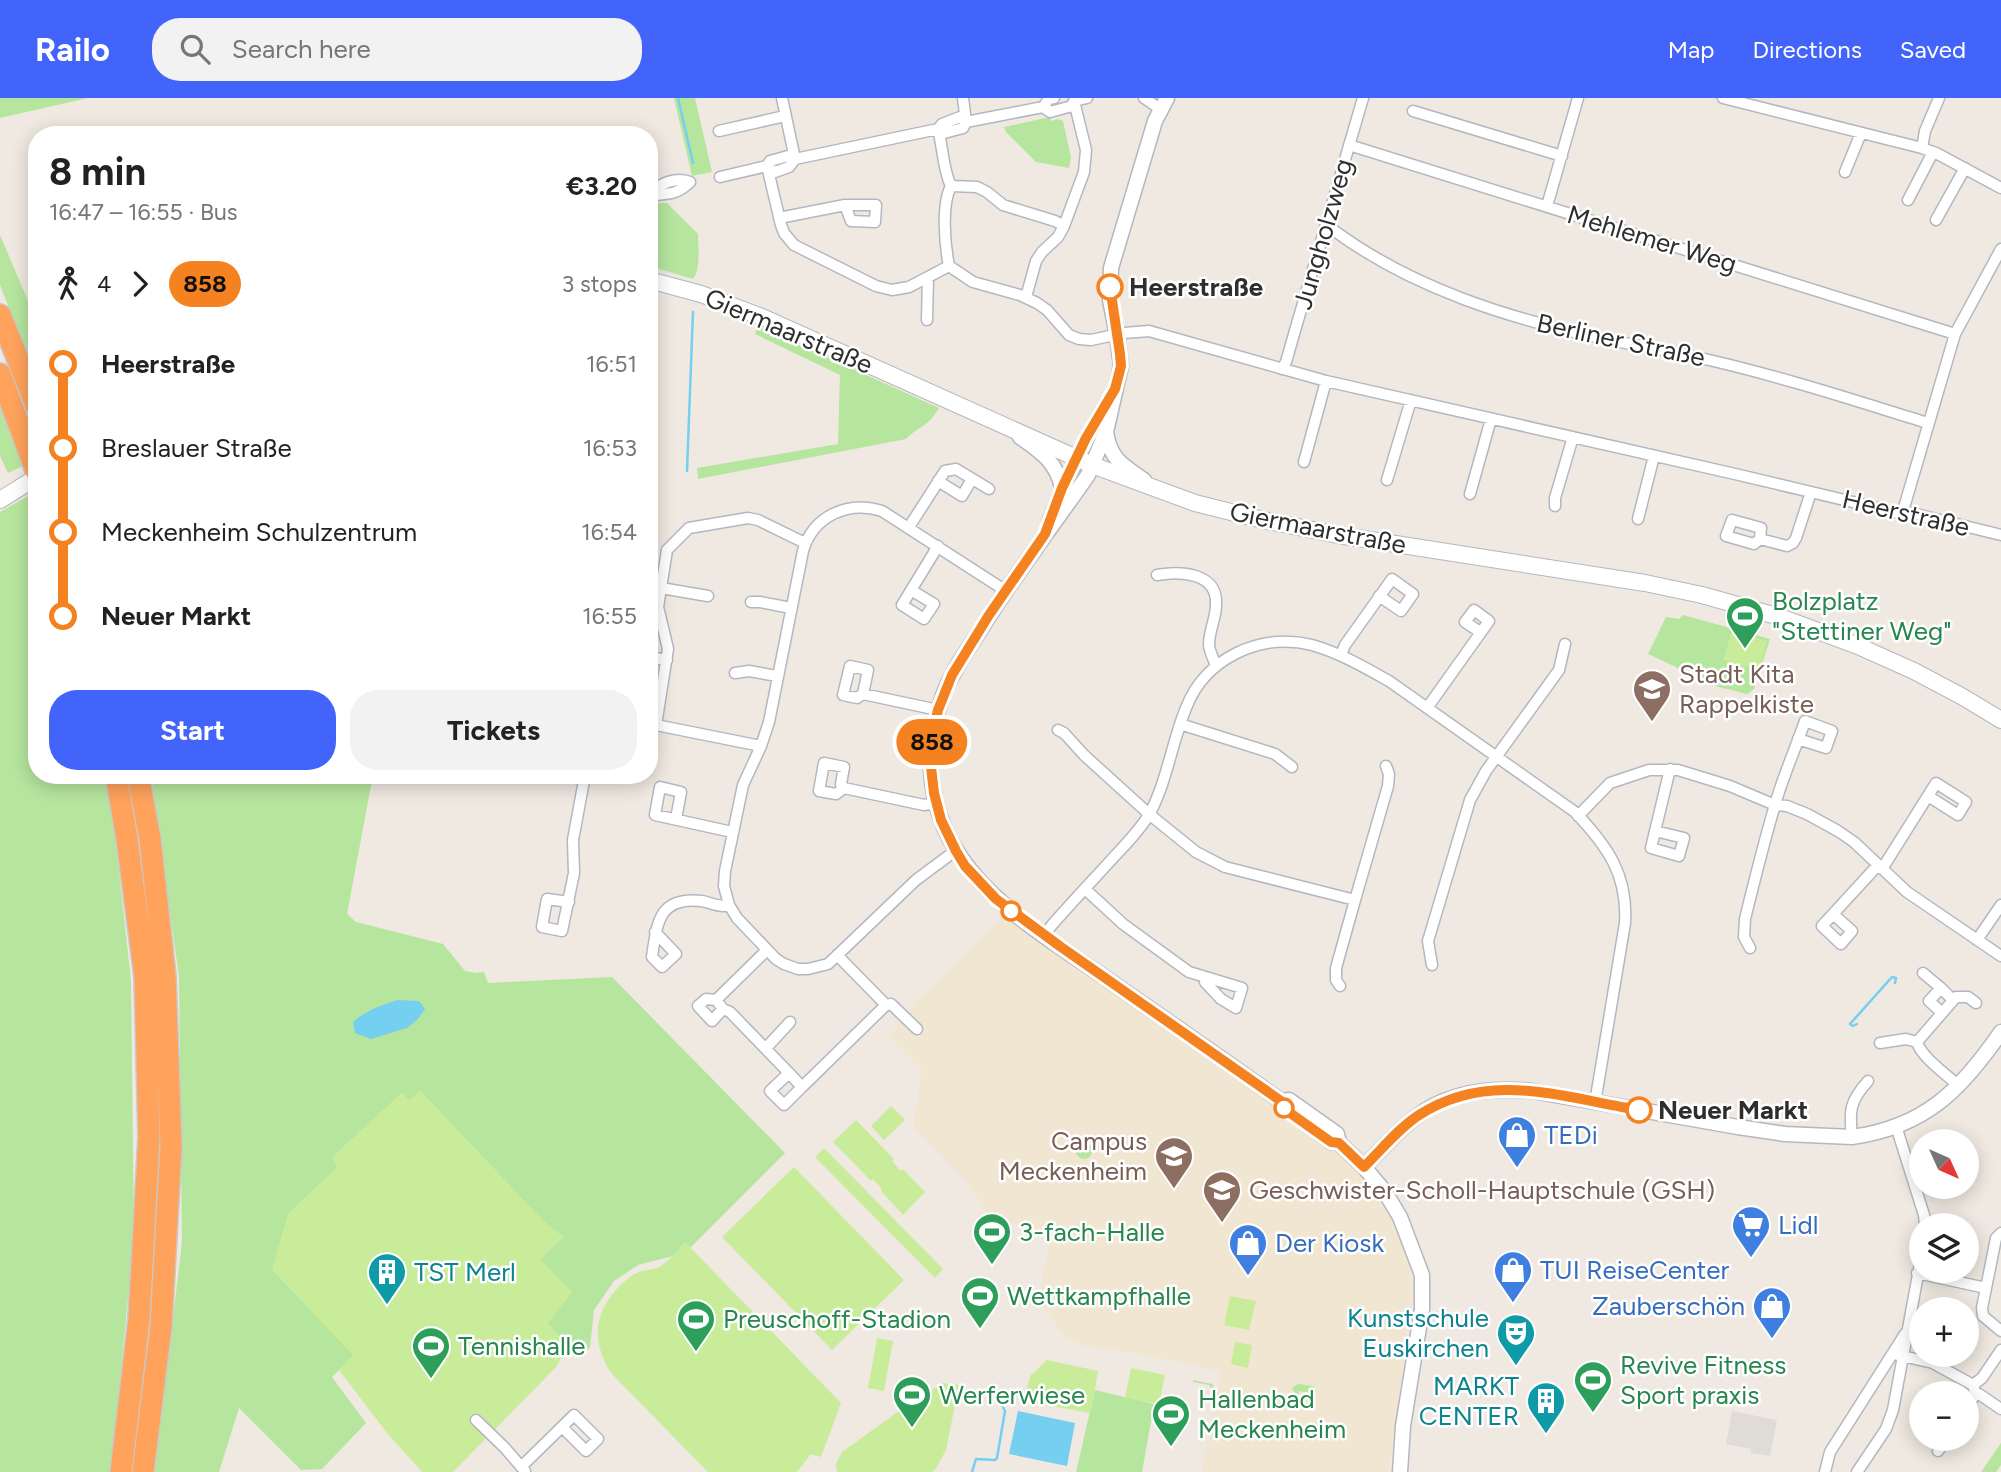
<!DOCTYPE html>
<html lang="en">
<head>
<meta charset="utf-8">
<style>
	body { margin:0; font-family:Figtree,sans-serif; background:#f2f2f2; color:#222; height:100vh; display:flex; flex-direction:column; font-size:26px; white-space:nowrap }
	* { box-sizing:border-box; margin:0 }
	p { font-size:23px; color:#767676 }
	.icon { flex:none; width:38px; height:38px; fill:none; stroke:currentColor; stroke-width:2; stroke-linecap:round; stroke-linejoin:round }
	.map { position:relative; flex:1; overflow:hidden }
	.side { position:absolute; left:28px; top:28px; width:630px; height:658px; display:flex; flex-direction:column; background:#fff; border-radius:28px; box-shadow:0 4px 18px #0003 }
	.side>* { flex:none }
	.badge { padding:0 14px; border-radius:23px; font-size:24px; line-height:46px }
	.needle { width:46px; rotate:135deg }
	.buttons { position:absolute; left:1909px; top:1031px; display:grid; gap:14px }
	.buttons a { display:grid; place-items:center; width:70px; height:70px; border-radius:50%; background:#fff; box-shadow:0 4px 18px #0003; font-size:35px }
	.map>.badge { position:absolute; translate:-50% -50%; box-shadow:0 0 0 4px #fff }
	.legs { display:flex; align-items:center; gap:10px; height:77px; padding:0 21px; font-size:23px }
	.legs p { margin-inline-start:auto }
	.head { display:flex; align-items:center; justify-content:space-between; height:119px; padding:0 21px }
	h1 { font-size:38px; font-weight:700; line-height:52px }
	.primary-button { display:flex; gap:14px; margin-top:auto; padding:14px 21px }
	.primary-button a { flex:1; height:80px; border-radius:28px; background:#4264fb; color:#fff; font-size:28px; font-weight:700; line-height:80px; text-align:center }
	.primary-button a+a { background:#f2f2f2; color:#222 }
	ul { padding:0 21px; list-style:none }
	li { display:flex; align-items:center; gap:24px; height:84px; font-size:26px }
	li i { display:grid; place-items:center; width:10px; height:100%; margin:0 9px; background:currentColor }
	li i::after { content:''; width:18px; height:18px; margin:-9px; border:5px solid; border-radius:50%; background:#fff }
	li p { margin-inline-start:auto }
	li:first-child i { background:linear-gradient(#0000 50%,currentColor 0) }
	li:last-child i { background:linear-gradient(currentColor 50%,#0000 0) }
	header { display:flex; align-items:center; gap:42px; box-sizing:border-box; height:98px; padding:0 35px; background:#4264fb; color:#fff }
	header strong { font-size:33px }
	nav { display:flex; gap:38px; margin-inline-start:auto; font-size:24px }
	.search { width:490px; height:63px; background:#f2f2f2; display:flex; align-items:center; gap:18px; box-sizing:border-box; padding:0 24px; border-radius:28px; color:#767676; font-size:26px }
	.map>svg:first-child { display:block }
</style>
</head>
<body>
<header>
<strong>Railo</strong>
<div class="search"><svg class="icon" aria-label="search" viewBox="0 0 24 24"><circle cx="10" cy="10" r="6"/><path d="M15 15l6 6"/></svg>Search here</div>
<nav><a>Map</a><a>Directions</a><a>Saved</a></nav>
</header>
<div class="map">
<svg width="2001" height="1374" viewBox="0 0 2001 1374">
	<rect width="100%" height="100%" fill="#efe9e1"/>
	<path fill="#f0e6d1" d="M1005,816L1075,864L1345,1057L1378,1096L1396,1122L1407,1157L1413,1192L1389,1374H1201L1221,1273L1138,1256L1081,1247L1065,1239L1041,1206L1040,1191L1052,1137L989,1119L970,1088L913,1029L922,972L889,939L911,908Z"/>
	<path fill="#b6e59e" d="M0,0H88L0,20Z
		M674,0H695L712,74L692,78Z
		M1050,19L1051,23L1059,21L1063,23L1071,59L1069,70L1036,64L1006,34L1004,29Z
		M649,105H667L698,136C698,150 701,170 693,181L649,168Z
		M0,137L37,224V283L0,187Z
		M758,228L939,310C928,329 920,327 906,341L698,381L697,370L838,346L840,277L755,236Z
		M0,306L23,368L8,375L0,358Z
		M30,397L37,419V677H105L114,727L131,883L134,1139L111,1374H0V414Z
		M1683,517L1770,541L1754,591L1747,596L1699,584L1676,569L1648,556L1666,519L1679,521Z
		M151,677H373L347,816L356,824L443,846L465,873L476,875L484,874L488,885L612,879L785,1055L685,1155L638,1167L614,1183L594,1212L590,1249L579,1260L547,1225L540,1161L563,1139L545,1125L420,993L409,1003L402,995L332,1060L338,1069L288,1116L353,1258L332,1279L366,1325L322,1371L301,1372L239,1310L219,1374H155L182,1144L179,879Z
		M1076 1053a8 8 0 1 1 16 0a8 8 0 1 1-16 0Z
		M1193,1282L1212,1286L1220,1297L1218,1310L1210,1308L1213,1294L1209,1287L1193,1284Z
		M1298,1286L1313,1288L1316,1292V1296L1313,1299H1309V1295L1299,1293L1298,1297L1295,1296L1292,1290Z
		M1095,1292L1154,1306L1142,1374H1076Z
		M2001,1345V1367L1996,1374H1981Z"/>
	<path fill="#c9ec9a" d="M1732,533L1767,543L1759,572L1723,562Z
		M420,993L545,1125L563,1139L540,1161L572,1194L548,1225L567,1247L557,1268L453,1374H422L387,1335L339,1272L353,1257L272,1172L288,1116L338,1069L332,1060L402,995L409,1003Z
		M891,1008L905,1022L884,1042L871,1028Z
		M856,1022L894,1061L892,1063L901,1073L903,1071L925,1094L903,1117L881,1093L882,1091L873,1081L871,1083L833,1044Z
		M824,1050L943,1171L935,1180L815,1059Z
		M794,1069L904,1182L832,1252L722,1139Z
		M685,1144L841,1305L821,1359L811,1356L797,1374H708L611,1275C595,1250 592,1223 611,1198C617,1190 626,1181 635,1176C643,1171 654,1173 661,1168C670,1162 678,1152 685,1144Z
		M1230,1198L1256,1203L1249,1232L1224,1227Z
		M877,1240L893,1243L884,1293L868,1290Z
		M1235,1244L1252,1247L1248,1270L1231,1266Z
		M1047,1262L1098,1273L1091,1315L1022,1303L1031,1277Z
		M1131,1270L1165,1277L1159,1306L1125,1300Z
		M943,1285L959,1287L946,1352L935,1372L932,1374H837L836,1366L842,1354L899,1313Z"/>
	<path fill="#dfdcd8" d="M1732,1313L1777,1322L1770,1358L1751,1355V1351L1726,1346Z"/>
	<path fill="#75cff0" d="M397,902L419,903L425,911L418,921L407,930L371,941L355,935L353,924C366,912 381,908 397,902Z
		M1018,1313L1075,1325L1067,1368L1009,1356Z"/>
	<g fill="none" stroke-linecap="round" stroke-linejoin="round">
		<path stroke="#75cff0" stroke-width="2.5" d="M678,0L693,65
			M687,373L693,214
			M1857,926L1853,928L1850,926L1892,879L1896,880L1895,885
			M972,1374L976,1361L995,1362L997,1360L1005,1313L997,1297"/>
		<defs>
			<path id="minor" d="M782,0L795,61
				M963,0L966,24
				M1144,0L1160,11
				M1723,0L1922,50L1936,55L2001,90
				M1043,9L1050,14L1072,8L1074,3L1087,0
				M1413,13L1562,58
				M938,31C943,50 943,72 951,88C941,107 945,147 949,168
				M938,31L944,35L963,30L966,24
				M719,33L785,18
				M1349,47L1955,236
				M1922,50L1925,33L1939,0
				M767,68L781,127L784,135L794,147L876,188L892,192L909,189L949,168
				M767,68L775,74L789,69L795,61
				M1845,74L1861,35
				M720,79L767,68L770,63L788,58L795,61L938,31L942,26L960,19L966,24L1043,9L1049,1L1054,0
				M951,88L977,89L987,94L1003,107L1055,123L1064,128
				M649,94C662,86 675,78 690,84C676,98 667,95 649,98
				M1908,102L1933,54
				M1547,108L1578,0
				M779,120L845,107H876L875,124L851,123L845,107
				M1936,122L1965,70
				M1325,129L1332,131C1411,190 1510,221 1605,241C1640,248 1675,254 1709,262C1783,279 1856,303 1928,325
				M949,168L973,184L1020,197L1037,205L1047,212L1069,237L1079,241L1091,242L1124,235L1149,233L1326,283L1735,376L1895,414L1903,413L2001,437
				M1026,199L1036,163L1042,154L1058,139L1064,128L1084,74L1086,52L1074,3
				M927,222L928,179
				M1282,271L1286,264L1294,236L1363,0
				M1304,364L1326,283
				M1387,382L1411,302
				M938,383L962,398L972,381
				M1470,396L1491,321
				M1555,408V400L1573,339
				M1903,413L1955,236L2001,151
				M1638,421L1654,358
				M909,429L945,373L956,371L989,391
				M1760,441L1761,430L1732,422L1726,438L1754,446L1760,441L1787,448L1793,445L1796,440L1811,394
				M1157,477C1180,473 1218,474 1216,507C1216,520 1209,533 1209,546C1209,553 1213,560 1216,567
				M661,490L708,498
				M911,492L934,506L924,521L902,507L938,448
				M751,504H760L791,510
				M1341,557L1345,547L1392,481L1413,496L1401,513L1379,498
				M649,559L667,562
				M735,575L749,573L777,578
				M863,596L868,572L850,568L843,597L857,600L863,596L938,612
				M1427,610L1489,523L1474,512L1465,524L1480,534
				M651,626L761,648
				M1180,626L1275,656L1292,669
				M656,627L668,551L658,509L667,452L689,430L748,420L758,422L805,445
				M1058,632L1064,635L1084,657L1149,716L1196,754L1225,769L1355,802L1336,870V882L1340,888
				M844,690L841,686L844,669L824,665L819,693L836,696L844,690L924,707L936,705
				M1578,718L1610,685L1649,672H1678L1730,688L1775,707L1787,708L1807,716L1838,733L1854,744L1907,794L2001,858
				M676,721L681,694L660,689L655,717L732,734
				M1655,733L1684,740L1679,758L1651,750L1670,671
				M955,753L916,782L828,866L808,871H798L784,866L776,861L737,820L729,807L724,788L725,773L743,687L761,648L769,624L803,453C813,418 848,402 882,413L1006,493
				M1882,771L1936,685L1966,704L1958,717L1928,698
				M1085,791L1123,826L1189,874L1209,880L1205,884L1221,901L1236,910L1242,890L1209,880
				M1355,802L1388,688L1389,676L1386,668
				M569,804L547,801L542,829L562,833L574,775L573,742L585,677
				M1833,816L1852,833L1841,846L1822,828L1878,767
				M655,834L676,856L662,869L652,859C657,824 659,798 702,803C711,805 720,810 729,807
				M1044,837L1052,827C1072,804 1093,782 1113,760C1126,746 1141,731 1150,715C1167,683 1172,644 1186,610C1205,560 1261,534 1312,547C1340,555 1364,569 1389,583L1575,714C1607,748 1628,776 1625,825L1595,1005
				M1977,842L2001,807
				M1750,850L1744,839L1745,821C1755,780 1765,740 1777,700C1785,674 1796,649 1805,623L1832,633L1826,650L1798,641
				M838,858L886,907L891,906L917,931
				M1432,867L1428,843L1470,702L1486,673L1559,572L1565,546
				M1923,875L1941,890
				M716,902L723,911L712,923L698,908L706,901L716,902L767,852
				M723,911L730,914L789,975L770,993L784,1007L802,989L789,975
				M1941,914L1929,903L1941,890L1953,902
				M1880,945L1906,941L1917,944
				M766,950L790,924
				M1959,988C1947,977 1921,959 1917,944L1956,899H1968L1976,905
				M802,989L886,907
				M1896,1028L1924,1117L1925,1127
				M1852,1039C1849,1012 1850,1003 1868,983
				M1917,1175L1986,1190L1996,1140L2001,1135
				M1986,1190L1982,1210L1983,1218L2001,1233
				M1898,1257L1933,1265L1973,1287
				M1975,1295L1979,1296L2001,1311
				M1967,1312L1975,1295L1973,1287L1982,1280L2001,1252
				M476,1322L504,1349L525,1373
				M1938,1353L1947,1340
				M521,1369L574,1317L598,1341L586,1353L562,1329
				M1825,1374L1830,1354L1905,1236
				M1857,1374L1886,1331L1893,1312L1922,1155"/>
			<path id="tertiary" d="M1167,0L1155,23L1111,170L1110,202L1117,237L1121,268L1106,334L1088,377L1081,387C1047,435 1012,481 981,531C968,551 953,572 944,595C934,620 930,646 931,672C936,776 1028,826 1104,879C1156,915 1208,951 1260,988L1281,1003L1289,1002L1337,1036L1339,1045L1364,1069L1385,1094L1400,1119L1422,1177V1211L1403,1328L1400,1374
				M1106,334C1110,361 1123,368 1144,382
				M1020,339C1040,353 1057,364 1062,390
				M1050,423C1065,381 1085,342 1108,304
				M1305,1025L1331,1044L1339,1045
				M1364,1069C1381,1052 1397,1033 1416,1019C1450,993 1491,989 1532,993L1738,1029L1785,1036L1852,1039C1925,1029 1961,992 2001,934"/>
			<path id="secondary" d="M649,182L701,196L762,219L1092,367L1195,405L1263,422L1338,437L1645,485L1702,497L1780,519L1858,548L1914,573L1963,599L2001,622
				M0,402L37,379"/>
			<path id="motorway" d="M0,217L37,309
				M0,276L37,375
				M116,677L127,741L145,879L149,1039L139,1221L121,1374
				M138,677L150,741L165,878L171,1048L161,1228L143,1374"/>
		</defs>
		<use href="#minor" stroke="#b4b7c1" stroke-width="13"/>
		<use href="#tertiary" stroke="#b4b7c1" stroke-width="17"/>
		<use href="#secondary" stroke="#b4b7c1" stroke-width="18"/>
		<use href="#motorway" stroke="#c9c9c9" stroke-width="24"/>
		<use href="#minor" stroke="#fff" stroke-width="10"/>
		<use href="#tertiary" stroke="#fff" stroke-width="14"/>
		<use href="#secondary" stroke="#fff" stroke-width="16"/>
		<use href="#motorway" stroke="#ffa35c" stroke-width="21"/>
	</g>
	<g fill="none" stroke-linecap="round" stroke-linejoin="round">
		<defs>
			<path id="line-1" d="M1110,189L1120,256L1121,268L1115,291L1086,340L1062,390L1045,436L989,517L952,577L938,612L934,629L930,660L934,695L941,722L956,753L965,768L996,801L1061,849L1281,1003L1283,1010L1331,1044L1339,1045L1364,1069C1382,1051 1399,1030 1419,1017C1490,971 1563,1000 1639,1012"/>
		</defs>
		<use href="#line-1" stroke="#fff" stroke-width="16"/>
		<use href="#line-1" stroke="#f58220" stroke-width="10"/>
	</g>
	<defs>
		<symbol id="stadium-pin" viewBox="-11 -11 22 30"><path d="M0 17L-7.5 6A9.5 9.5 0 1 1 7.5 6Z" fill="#2e9e5b" stroke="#fff"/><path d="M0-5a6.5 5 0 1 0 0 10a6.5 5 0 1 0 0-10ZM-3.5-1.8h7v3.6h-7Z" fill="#fff"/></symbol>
		<symbol id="school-pin" viewBox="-11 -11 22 30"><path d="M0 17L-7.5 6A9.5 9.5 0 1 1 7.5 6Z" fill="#8d6e63" stroke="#fff"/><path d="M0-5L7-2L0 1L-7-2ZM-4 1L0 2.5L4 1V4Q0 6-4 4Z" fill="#fff"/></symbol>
		<symbol id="shop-pin" viewBox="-11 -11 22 30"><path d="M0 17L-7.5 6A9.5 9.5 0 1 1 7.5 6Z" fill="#3f7fe0" stroke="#fff"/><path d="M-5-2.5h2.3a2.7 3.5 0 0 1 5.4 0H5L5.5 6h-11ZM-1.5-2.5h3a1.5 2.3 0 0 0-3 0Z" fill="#fff"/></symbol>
		<symbol id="supermarket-pin" viewBox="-11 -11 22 30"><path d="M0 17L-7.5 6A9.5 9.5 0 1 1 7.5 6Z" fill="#3f7fe0" stroke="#fff"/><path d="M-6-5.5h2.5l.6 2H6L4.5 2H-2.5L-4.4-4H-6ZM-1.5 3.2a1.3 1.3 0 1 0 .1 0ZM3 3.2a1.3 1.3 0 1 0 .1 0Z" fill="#fff"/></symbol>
		<symbol id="building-pin" viewBox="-11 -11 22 30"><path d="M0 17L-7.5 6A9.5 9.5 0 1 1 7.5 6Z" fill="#0f9aa8" stroke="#fff"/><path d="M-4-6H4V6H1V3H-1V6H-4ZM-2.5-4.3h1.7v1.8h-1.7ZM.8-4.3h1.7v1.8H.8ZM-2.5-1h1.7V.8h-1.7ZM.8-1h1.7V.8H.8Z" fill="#fff"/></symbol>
		<symbol id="theatre-pin" viewBox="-11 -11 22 30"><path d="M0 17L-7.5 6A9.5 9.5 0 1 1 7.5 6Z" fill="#0f9aa8" stroke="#fff"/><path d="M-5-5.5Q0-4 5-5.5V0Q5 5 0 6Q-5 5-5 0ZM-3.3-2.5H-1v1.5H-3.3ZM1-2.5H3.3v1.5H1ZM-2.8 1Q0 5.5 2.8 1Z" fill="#fff"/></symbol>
	</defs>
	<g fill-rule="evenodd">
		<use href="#stadium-pin" x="1723" y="496" width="44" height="60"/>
		<use href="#school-pin" x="1630" y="569" width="44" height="60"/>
		<use href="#shop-pin" x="1495" y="1015" width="44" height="60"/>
		<use href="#school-pin" x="1152" y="1036" width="44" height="60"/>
		<use href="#school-pin" x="1200" y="1070" width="44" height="60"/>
		<use href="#supermarket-pin" x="1729" y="1105" width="44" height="60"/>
		<use href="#stadium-pin" x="970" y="1112" width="44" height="60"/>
		<use href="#shop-pin" x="1226" y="1123" width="44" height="60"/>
		<use href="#shop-pin" x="1491" y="1150" width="44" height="60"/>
		<use href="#building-pin" x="365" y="1152" width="44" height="60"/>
		<use href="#stadium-pin" x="958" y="1176" width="44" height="60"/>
		<use href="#shop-pin" x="1750" y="1186" width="44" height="60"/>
		<use href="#stadium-pin" x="674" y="1199" width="44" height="60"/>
		<use href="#theatre-pin" x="1494" y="1213" width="44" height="60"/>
		<use href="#stadium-pin" x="409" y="1226" width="44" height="60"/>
		<use href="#stadium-pin" x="1571" y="1260" width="44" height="60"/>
		<use href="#stadium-pin" x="890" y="1275" width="44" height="60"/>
		<use href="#building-pin" x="1524" y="1281" width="44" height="60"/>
		<use href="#stadium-pin" x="1149" y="1294" width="44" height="60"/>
	</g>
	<g fill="#fff" stroke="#f58220" stroke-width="3.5">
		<circle cx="1110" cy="189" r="12"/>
		<circle cx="1011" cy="813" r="9"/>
		<circle cx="1284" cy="1010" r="9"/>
		<circle cx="1639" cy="1012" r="12"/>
	</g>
	<g text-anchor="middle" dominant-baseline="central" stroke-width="5" stroke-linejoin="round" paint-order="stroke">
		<g font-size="26" fill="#2e2e2e" stroke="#fff">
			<text transform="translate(1323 136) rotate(-74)">Jungholzweg</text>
			<text transform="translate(1652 141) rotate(17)">Mehlemer Weg</text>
			<text transform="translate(789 233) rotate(23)">Giermaarstraße</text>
			<text transform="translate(1621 242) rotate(12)">Berliner Straße</text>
			<text transform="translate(1906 415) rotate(13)">Heerstraße</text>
			<text transform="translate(1318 430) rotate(11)">Giermaarstraße</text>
		</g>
		<g font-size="26" font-weight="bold" fill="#2e2e2e" stroke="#fff" text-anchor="start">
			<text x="1129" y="189">Heerstraße</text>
			<text x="1658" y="1012">Neuer Markt</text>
		</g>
		<g font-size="26" fill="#27864d" stroke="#fff" text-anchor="start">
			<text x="1772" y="503">Bolzplatz<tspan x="1772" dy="30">"Stettiner Weg"</tspan></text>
			<text x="1019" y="1134">3-fach-Halle</text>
			<text x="1007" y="1198">Wettkampfhalle</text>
			<text x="723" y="1221">Preuschoff-Stadion</text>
			<text x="458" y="1248">Tennishalle</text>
			<text x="1620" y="1267">Revive Fitness<tspan x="1620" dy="30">Sport praxis</tspan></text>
			<text x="939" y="1297">Werferwiese</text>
			<text x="1198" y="1301">Hallenbad<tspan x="1198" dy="30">Meckenheim</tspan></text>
		</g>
		<g font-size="26" fill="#785e54" stroke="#fff" text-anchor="start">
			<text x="1679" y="576">Stadt Kita<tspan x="1679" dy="30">Rappelkiste</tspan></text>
			<text x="1147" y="1043" text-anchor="end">Campus<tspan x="1147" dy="30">Meckenheim</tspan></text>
			<text x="1249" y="1092">Geschwister-Scholl-Hauptschule (GSH)</text>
		</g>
		<g font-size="26" fill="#366cbe" stroke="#fff" text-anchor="start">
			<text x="1544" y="1037">TEDi</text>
			<text x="1778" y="1127">Lidl</text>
			<text x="1275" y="1145">Der Kiosk</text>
			<text x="1540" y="1172">TUI ReiseCenter</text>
			<text x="1745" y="1208" text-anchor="end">Zauberschön</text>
		</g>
		<g font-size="26" fill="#0d838f" stroke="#fff" text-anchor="end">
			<text x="414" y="1174" text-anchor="start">TST Merl</text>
			<text x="1489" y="1220">Kunstschule<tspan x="1489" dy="30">Euskirchen</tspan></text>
			<text x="1519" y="1288">MARKT<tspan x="1519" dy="30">CENTER</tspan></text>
		</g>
	</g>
</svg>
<div class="buttons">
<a><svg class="needle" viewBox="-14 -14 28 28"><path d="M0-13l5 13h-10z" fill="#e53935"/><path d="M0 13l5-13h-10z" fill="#767676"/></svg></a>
<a><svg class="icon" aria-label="layers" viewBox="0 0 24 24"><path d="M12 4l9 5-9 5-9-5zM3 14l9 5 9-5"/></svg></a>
<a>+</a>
<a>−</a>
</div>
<b class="badge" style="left:932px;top:644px;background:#f58220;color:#111">858</b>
<section class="side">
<div class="head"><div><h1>8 min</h1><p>16:47 – 16:55 · Bus</p></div><b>€3.20</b></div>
<div class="legs"><svg class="icon" aria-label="walk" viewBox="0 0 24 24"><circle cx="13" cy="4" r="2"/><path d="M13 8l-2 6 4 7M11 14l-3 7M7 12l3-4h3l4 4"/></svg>4<svg class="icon" aria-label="forward" viewBox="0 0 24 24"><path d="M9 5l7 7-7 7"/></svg><b class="badge" style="background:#f58220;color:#111">858</b><p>3 stops</p></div>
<ul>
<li><i style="color:#f58220"></i><b>Heerstraße</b><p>16:51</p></li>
<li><i style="color:#f58220"></i><span>Breslauer Straße</span><p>16:53</p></li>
<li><i style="color:#f58220"></i><span>Meckenheim Schulzentrum</span><p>16:54</p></li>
<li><i style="color:#f58220"></i><b>Neuer Markt</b><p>16:55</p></li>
</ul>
<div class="primary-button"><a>Start</a><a>Tickets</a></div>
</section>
</div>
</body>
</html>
